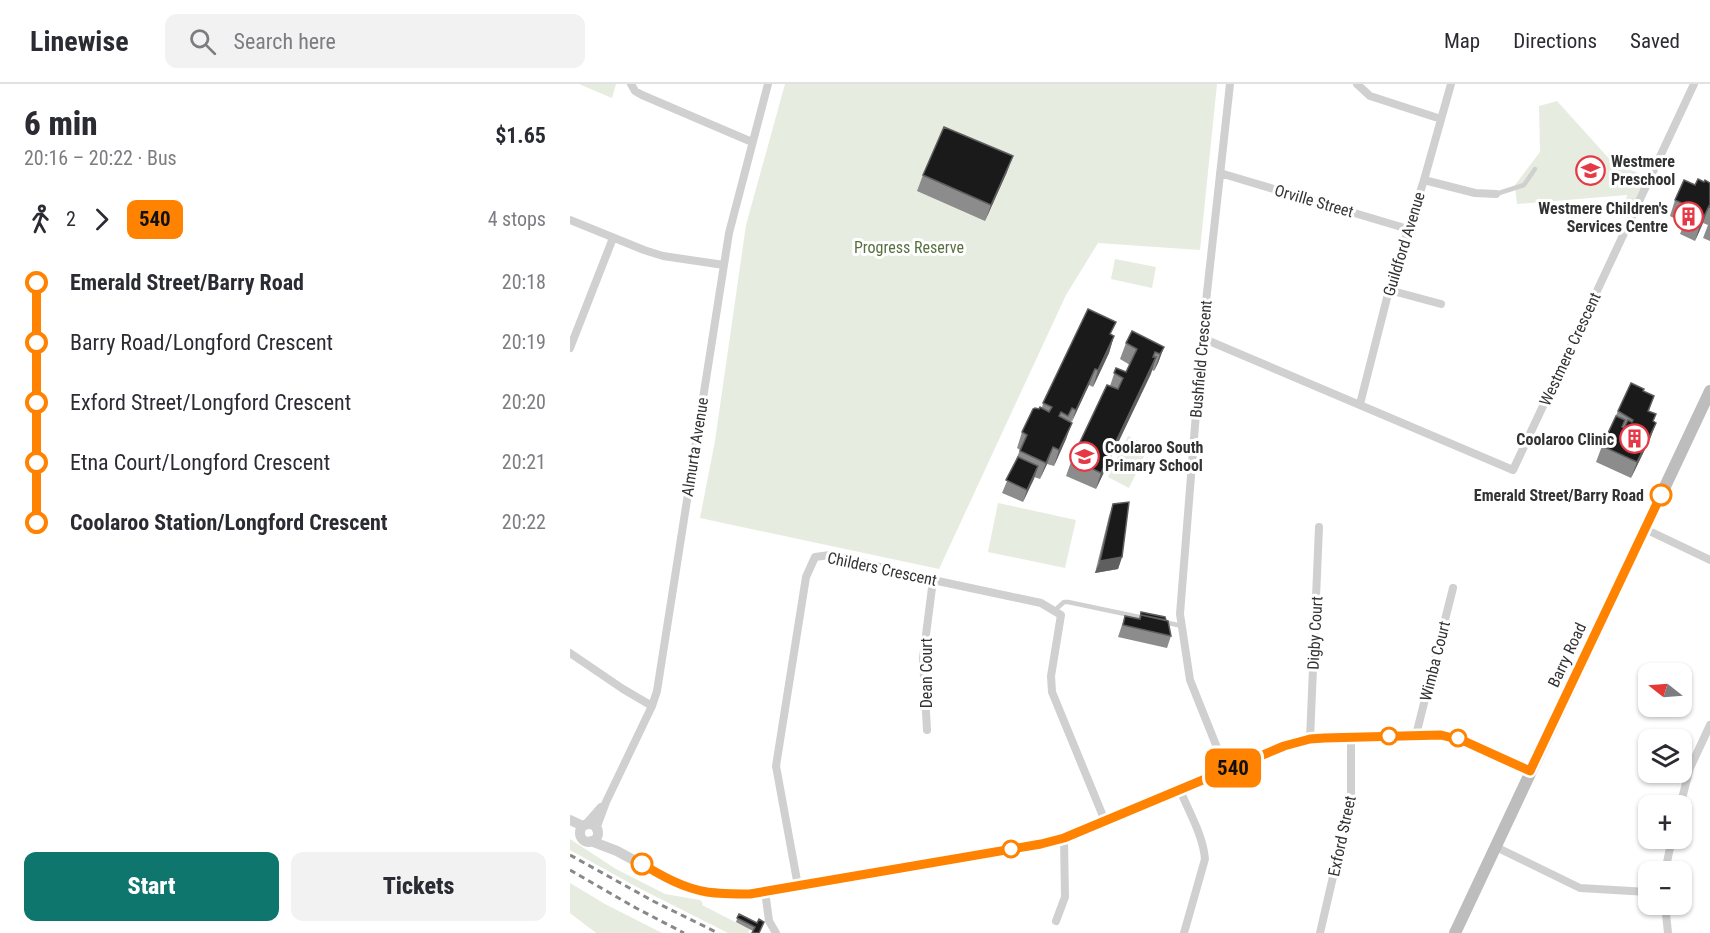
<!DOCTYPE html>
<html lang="en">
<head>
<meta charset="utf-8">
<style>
	body { margin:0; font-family:"Roboto Condensed",sans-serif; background:#f2f2f3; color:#2b2b33; height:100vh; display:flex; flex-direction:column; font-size:22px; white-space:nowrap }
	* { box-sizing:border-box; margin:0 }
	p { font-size:20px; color:#7c7c81 }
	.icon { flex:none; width:33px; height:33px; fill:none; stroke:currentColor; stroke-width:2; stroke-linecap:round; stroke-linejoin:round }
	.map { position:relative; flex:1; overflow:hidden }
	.details { display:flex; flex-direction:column; background:#fff; width:570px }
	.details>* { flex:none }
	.badge { padding:0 12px; border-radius:9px; font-size:21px; line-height:39px }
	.needle { width:39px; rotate:287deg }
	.fabs { position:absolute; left:1068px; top:579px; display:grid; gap:12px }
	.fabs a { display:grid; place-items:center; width:54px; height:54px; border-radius:12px; background:#fff; box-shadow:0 2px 4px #0004; font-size:30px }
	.map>.badge { position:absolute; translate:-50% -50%; box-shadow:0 0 0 3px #fff }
	.legs { display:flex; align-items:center; gap:9px; height:66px; padding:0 24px; font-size:20px }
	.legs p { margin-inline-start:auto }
	.head { display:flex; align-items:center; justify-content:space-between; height:102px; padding:0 24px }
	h1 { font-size:33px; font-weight:800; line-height:45px }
	.action { display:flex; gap:12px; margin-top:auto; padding:12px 24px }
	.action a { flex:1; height:69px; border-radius:12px; background:#0f766e; color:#fff; font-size:24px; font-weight:800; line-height:69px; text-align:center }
	.action a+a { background:#f2f2f3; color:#2b2b33 }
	ul { padding:0 24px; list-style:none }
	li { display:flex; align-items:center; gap:21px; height:60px; font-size:22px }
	li i { display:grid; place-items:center; width:9px; height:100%; margin:0 8px; background:currentColor }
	li i::after { content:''; width:15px; height:15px; margin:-8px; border:4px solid; border-radius:50%; background:#fff }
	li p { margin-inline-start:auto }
	li:first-child i { background:linear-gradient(#0000 50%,currentColor 0) }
	li:last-child i { background:linear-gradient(currentColor 50%,#0000 0) }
	header { display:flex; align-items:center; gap:36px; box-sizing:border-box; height:84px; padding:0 30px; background:#fff; border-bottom:2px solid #e1e1e2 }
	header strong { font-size:28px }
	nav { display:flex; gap:33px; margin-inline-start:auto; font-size:21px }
	.search { width:420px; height:54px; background:#f2f2f3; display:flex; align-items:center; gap:15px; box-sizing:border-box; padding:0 21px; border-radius:12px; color:#7c7c81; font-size:22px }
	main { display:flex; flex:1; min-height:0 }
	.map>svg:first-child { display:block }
</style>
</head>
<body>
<header>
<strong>Linewise</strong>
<div class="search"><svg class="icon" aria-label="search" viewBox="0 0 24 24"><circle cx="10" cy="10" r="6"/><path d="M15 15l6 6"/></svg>Search here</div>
<nav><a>Map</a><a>Directions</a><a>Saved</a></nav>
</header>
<main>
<section class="details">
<div class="head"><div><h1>6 min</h1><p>20:16 – 20:22 · Bus</p></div><b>$1.65</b></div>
<div class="legs"><svg class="icon" aria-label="walk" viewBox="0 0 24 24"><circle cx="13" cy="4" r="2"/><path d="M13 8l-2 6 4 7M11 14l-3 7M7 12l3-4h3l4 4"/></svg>2<svg class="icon" aria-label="forward" viewBox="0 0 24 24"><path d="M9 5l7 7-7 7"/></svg><b class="badge" style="background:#ff8200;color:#111">540</b><p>4 stops</p></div>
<ul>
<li><i style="color:#ff8200"></i><b>Emerald Street/Barry Road</b><p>20:18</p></li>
<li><i style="color:#ff8200"></i><span>Barry Road/Longford Crescent</span><p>20:19</p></li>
<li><i style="color:#ff8200"></i><span>Exford Street/Longford Crescent</span><p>20:20</p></li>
<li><i style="color:#ff8200"></i><span>Etna Court/Longford Crescent</span><p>20:21</p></li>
<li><i style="color:#ff8200"></i><b>Coolaroo Station/Longford Crescent</b><p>20:22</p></li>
</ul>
<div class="action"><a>Start</a><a>Tickets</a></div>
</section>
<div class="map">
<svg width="1140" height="849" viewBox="0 0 1140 849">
	<rect width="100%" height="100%" fill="#fff"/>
	<path fill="#e6ecdf" d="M9,0H46L42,14Z
		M215,0H647L630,166L528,159L496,211L369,485L130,434L145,357L176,141Z
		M987,17L1043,79L1078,93L1063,125L1055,121L1057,111L947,120L945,101L970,68L969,22Z
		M545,175L586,183L582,204L541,195Z
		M558,352L579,362L559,404L538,393Z
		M428,419L506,436L495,484L418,468Z
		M0,755L46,785L95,810L130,816L133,819L132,821L165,838L182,841L178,849H158L65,802L0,766Z
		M0,799L35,820L92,849H26L0,829Z"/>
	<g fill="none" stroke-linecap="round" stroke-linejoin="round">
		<path stroke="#d0d0d0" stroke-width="4.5" d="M926,110L954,101L965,85
			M484,527L494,518H498L574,534
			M594,538L612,542"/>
		<path stroke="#d0d0d0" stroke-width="8" d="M61,0L65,7L72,11L182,58
			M787,0L800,12L871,35
			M650,89L838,145
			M854,96L905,109L926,110
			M0,136L74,166L93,172L154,181
			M819,206L871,220
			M632,254L943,386L1124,0
			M0,264L43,154
			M790,320L819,206L854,96L881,0
			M1075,445L1140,476
			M0,569L53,605L82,622
			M357,646L353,574L363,496
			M846,651L883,504
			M740,655L749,443
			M656,686L620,596L610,530L632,254L660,0
			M610,706C619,728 633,751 635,775L614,849
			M1110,722L1120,684L1140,641
			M16,740L31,723
			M26,745L36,718L82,622L87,607L159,149L198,0
			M926,763L1010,804L1078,808
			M1095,788L1102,754
			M228,802L206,682L236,493L245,473L260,471L363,496L471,519L491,531L481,592L482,608L535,737
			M195,807L199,837L206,849
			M1095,820L1098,849
			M486,837L495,813L494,754
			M750,849L781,715V653"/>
		<path stroke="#d0d0d0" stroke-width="10" d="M0,736L13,742
			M10 749a9 9 0 1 1 18 0a9 9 0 1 1-18 0Z
			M21,757L47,767L93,792L128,806L149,809L180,810L479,759L494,754L700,667L725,658L740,655L862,651C897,652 929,673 960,687"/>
		<path stroke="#bdbdbd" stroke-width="12" d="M885,849L1140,307"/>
		<path stroke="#888" stroke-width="3" stroke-dasharray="6 4.5" stroke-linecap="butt" d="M0,771L83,817L148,849
			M0,786L66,824L114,849"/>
	</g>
	<path fill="#8c8c8c" d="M437,88L415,137L347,107L353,91Z
		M1140,99V157L1133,154L1138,141L1133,139L1125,157L1110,150L1112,145L1107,143L1109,137L1100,132L1105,116L1125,101Z
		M541,251L544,252L539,269L523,303L519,301L501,338L496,355L484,382L477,380L470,395L464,393L453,418L432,409L450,366L447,364L452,348L469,325L472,324L473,319Z
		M556,259L594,263L588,279L584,287L582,286L526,405L496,392L502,375L540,302L546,284L556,288L560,281L550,275Z
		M1073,307L1084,312L1079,327L1083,338L1086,339L1080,355L1061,394L1026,378L1032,362L1048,327Z
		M543,420L552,473L548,485L525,489L539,432Z
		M571,528L601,552L597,564L548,553L555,532L569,535Z
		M169,830L187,839L183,847L166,838Z"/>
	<path fill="#5f5f5f" d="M443,72L437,88L415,137L421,121Z
		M1139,122L1133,139L1125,157L1130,141Z
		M544,252L539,269L523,303L528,286Z
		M594,263L588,279L584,287L590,270Z
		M586,273L581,290L526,405L531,389Z
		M525,285L519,301L500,342L506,326Z
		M502,339L496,355L484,382L489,366Z
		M1086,339L1080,355L1061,394L1067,378Z
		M483,363L477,380L470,395L476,379Z
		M468,382L464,395L453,418L457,406Z
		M552,473L548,485L525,489L530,477Z"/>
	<path fill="#1a1a1a" stroke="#5f5f5f" stroke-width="1.5" d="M374,43L443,72L421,121L353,91Z
		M1128,95L1134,98L1135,96L1140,99V123L1139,122L1130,141L1116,134L1118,129L1113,127L1116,121L1105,116L1114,96L1125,101Z
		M518,225L546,238L540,250L544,252L528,286L525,285L506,326L502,324L498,332L491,328L489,332L502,339L489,366L483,363L476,379L450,367L457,351L452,348L463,325L465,324L469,325L470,323L479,328L482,323L473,319Z
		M562,247L594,263L590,270L585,268L583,273H586L531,389L502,375L537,301L548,305L553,294L544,289L546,284L556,288L567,265L556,259Z
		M1061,299L1074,305L1073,307L1084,312L1078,327L1086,330L1083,337L1086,339L1067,378L1032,362L1046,332L1055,336L1052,343L1054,344L1058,336L1062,338L1063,336L1048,327Z
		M448,373L468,382L457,406L436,396Z
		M559,418L552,473L530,477L543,420Z
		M571,528L595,533L596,536L571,531L570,535Z
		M571,531L598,537L601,552L553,541L555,532L570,535Z
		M169,830L187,839L189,835L194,838L189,849H182L185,843L167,834Z"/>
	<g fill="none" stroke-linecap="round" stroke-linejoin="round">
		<defs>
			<path id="line-1" d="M72,780C92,792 113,804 137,808C151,810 166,810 180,810L471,760L494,754L714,662L740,655L754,654L871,651L894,657L960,687L1091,411"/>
		</defs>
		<use href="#line-1" stroke="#fff" stroke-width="14"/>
		<use href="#line-1" stroke="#ff8200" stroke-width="9"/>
	</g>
	<defs>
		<symbol id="school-ring" viewBox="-11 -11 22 22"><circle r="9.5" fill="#fff" stroke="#e63946" stroke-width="1.5"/><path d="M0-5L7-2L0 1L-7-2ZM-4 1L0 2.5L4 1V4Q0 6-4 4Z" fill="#e63946"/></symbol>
		<symbol id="building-ring" viewBox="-11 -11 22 22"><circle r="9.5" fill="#fff" stroke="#e63946" stroke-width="1.5"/><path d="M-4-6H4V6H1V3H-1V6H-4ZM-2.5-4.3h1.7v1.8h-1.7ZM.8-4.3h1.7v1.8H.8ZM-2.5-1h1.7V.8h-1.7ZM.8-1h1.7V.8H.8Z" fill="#e63946"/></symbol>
	</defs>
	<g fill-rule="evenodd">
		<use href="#school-ring" x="1004" y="70" width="33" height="33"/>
		<use href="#building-ring" x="1102" y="116" width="33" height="33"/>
		<use href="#building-ring" x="1048" y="338" width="33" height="33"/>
		<use href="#school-ring" x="498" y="356" width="33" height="33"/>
	</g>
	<g fill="#fff" stroke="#ff8200" stroke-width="3">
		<circle cx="1091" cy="411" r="10"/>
		<circle cx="819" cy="652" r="8"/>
		<circle cx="888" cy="654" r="8"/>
		<circle cx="441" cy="765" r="8"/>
		<circle cx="72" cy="780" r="10"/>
	</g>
	<g text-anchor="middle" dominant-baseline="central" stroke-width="6" stroke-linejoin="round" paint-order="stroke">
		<g font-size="16" font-weight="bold" fill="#333" stroke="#fff" text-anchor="start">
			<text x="1041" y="77">Westmere<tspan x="1041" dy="18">Preschool</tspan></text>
			<text x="1098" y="124" text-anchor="end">Westmere Children's<tspan x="1098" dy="18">Services Centre</tspan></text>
			<text x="1044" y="355" text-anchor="end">Coolaroo Clinic</text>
			<text x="535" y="363">Coolaroo South<tspan x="535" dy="18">Primary School</tspan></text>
		</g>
		<g font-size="16" fill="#333" stroke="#fff">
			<text transform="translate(744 117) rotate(16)">Orville Street</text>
			<text transform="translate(834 160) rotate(-73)">Guildford Avenue</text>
			<text transform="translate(1000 265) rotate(-65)">Westmere Crescent</text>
			<text transform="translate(631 275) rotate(-85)">Bushfield Crescent</text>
			<text transform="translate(125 363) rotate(-81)">Almurta Avenue</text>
			<text transform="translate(312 485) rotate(12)">Childers Crescent</text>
			<text transform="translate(745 549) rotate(-87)">Digby Court</text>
			<text transform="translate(997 571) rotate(-65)">Barry Road</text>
			<text transform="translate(865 577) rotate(-76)">Wimba Court</text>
			<text transform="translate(356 589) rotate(-90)">Dean Court</text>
			<text transform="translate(772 752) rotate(-78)">Exford Street</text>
		</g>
		<g font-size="16" fill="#56703f" stroke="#fff">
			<text x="339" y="163">Progress Reserve</text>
		</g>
		<g font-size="16" font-weight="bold" fill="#333" stroke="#fff" text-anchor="end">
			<text x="1074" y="411">Emerald Street/Barry Road</text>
		</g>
	</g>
</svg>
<div class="fabs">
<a><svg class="needle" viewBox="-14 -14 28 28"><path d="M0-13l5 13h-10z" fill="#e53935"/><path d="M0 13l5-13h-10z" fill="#7c7c81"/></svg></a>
<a><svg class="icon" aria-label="layers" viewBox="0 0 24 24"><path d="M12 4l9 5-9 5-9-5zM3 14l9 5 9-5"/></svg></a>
<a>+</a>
<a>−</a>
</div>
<b class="badge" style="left:663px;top:684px;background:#ff8200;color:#111">540</b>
</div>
</main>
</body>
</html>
